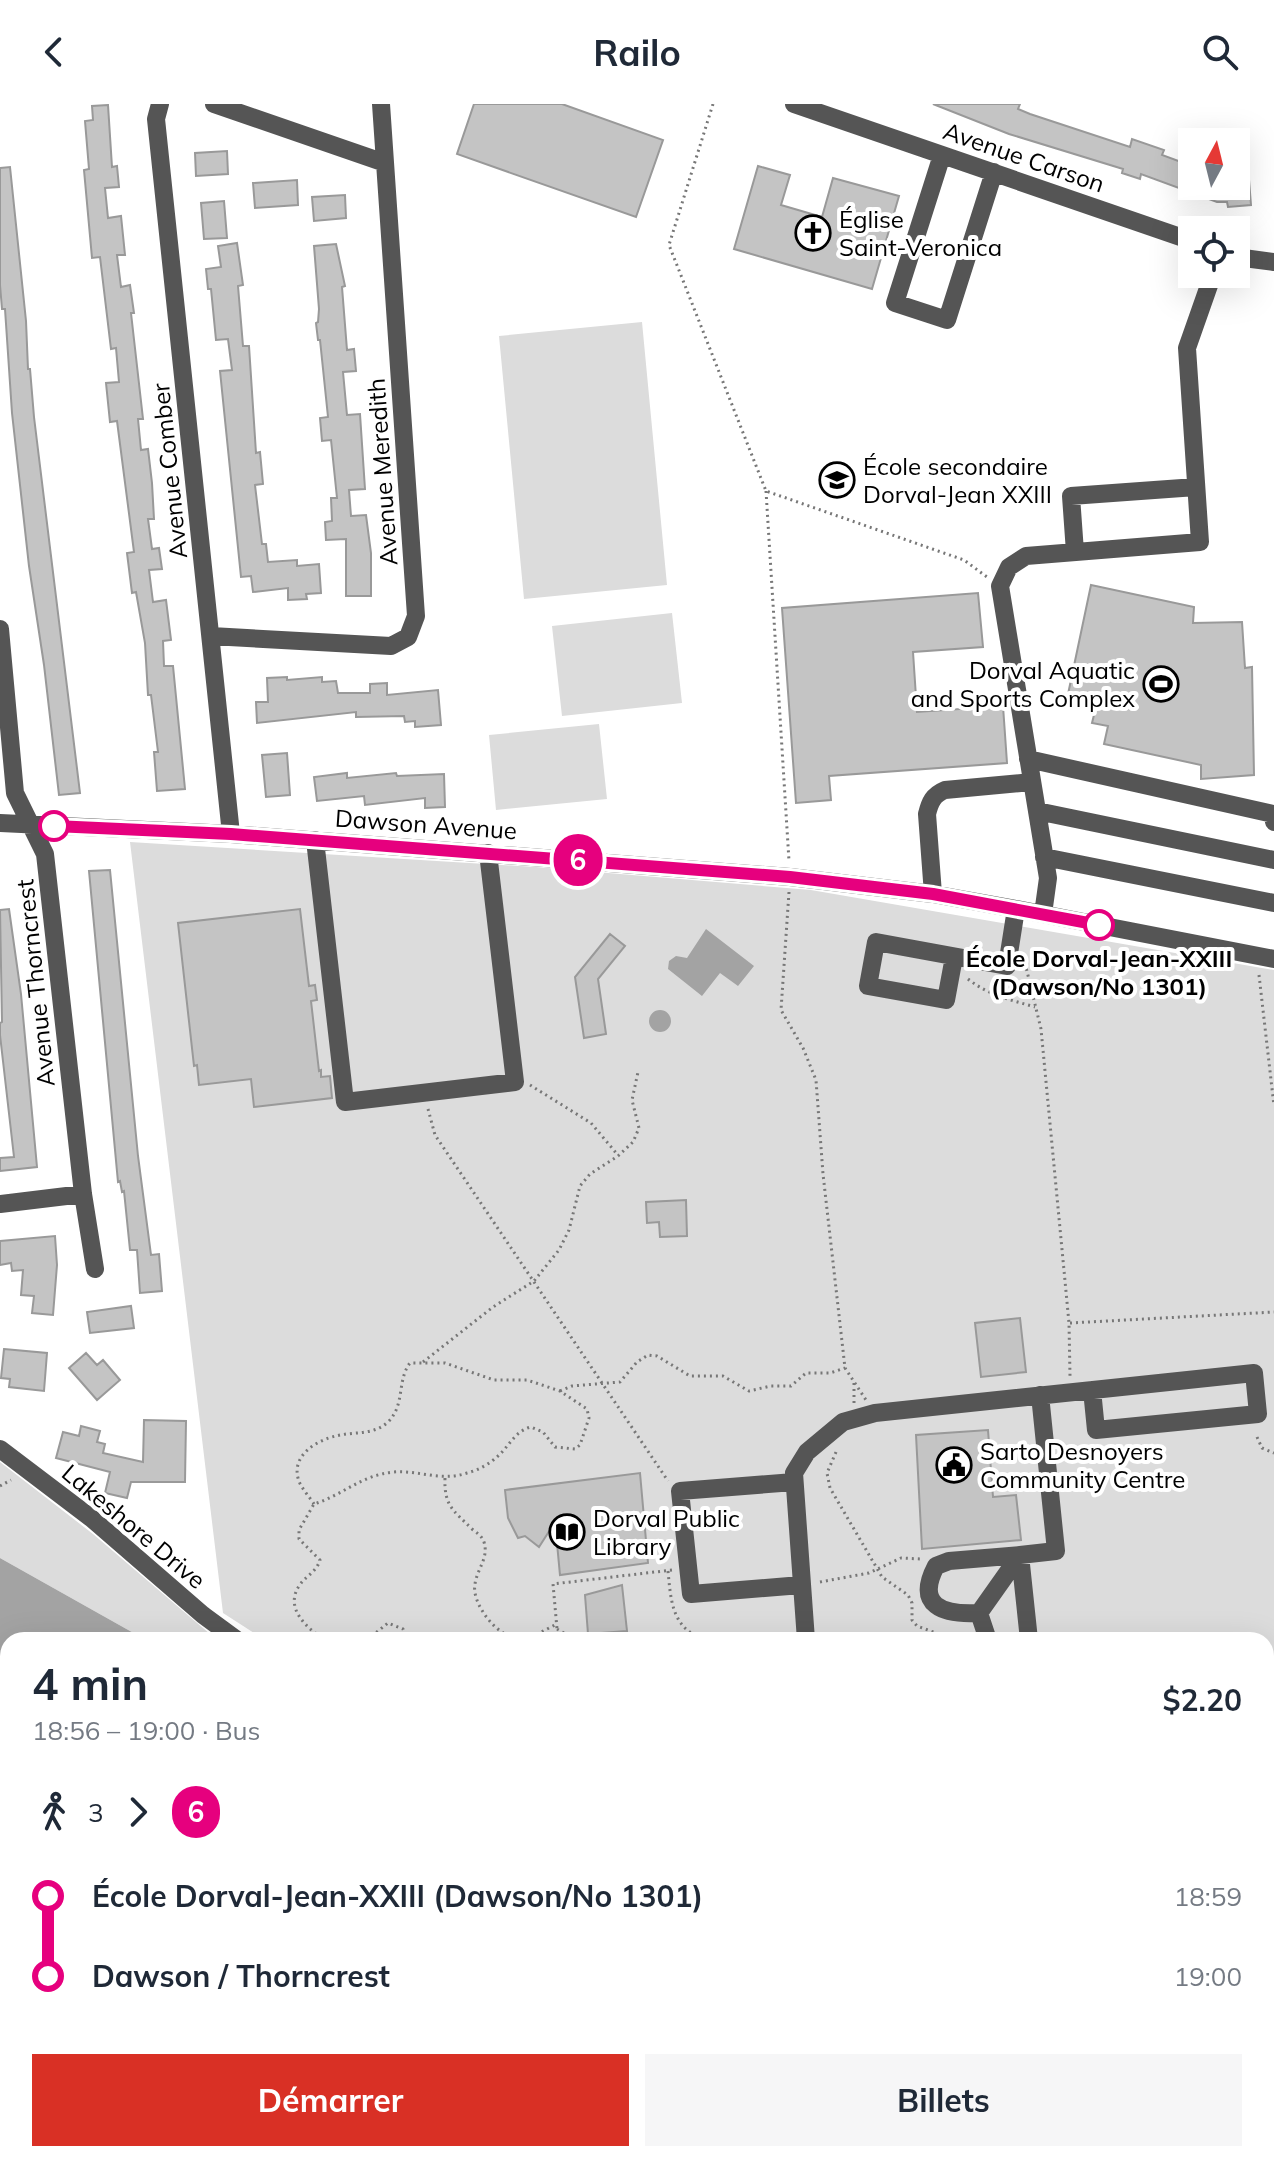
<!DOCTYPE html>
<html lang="fr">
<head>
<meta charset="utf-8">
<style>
	body { margin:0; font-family:Mulish,sans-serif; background:#f6f6f7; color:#1f2937; height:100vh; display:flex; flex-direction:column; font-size:30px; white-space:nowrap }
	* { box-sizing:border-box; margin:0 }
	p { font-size:26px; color:#747a83 }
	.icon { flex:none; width:44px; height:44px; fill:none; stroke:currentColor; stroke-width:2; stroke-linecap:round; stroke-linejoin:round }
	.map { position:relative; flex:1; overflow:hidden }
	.side { position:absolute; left:0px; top:1528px; width:1274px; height:530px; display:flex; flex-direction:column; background:#fff; border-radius:24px 24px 0 0; box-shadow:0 8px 32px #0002 }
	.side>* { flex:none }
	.badge { padding:0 16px; border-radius:26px; font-size:28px; line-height:52px }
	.needle { width:52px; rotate:7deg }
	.fabs { position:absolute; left:1178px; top:24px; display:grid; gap:16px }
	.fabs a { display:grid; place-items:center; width:72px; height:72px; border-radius:0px; background:#fff; box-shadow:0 8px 32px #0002; font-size:40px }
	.map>.badge { position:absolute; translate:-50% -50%; box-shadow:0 0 0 4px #fff }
	.legs { display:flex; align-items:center; gap:12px; height:88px; padding:0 32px; font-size:26px }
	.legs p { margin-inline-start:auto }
	.summary { display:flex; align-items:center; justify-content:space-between; height:136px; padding:0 32px }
	h1 { font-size:44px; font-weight:700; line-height:60px }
	.action { display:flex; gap:16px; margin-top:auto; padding:16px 32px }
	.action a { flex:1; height:92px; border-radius:0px; background:#d93025; color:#fff; font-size:32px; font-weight:700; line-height:92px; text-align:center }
	.action a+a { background:#f6f6f7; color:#1f2937 }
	ul { padding:0 32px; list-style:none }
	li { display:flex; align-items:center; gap:28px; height:80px; font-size:30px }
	li i { display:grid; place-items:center; width:12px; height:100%; margin:0 10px; background:currentColor }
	li i::after { content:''; width:20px; height:20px; margin:-10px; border:6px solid; border-radius:50%; background:#fff }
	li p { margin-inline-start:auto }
	li:first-child i { background:linear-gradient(#0000 50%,currentColor 0) }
	li:last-child i { background:linear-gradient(currentColor 50%,#0000 0) }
	header { display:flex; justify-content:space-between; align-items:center; height:104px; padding:0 32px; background:#fff; font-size:36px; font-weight:700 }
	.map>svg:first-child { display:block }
</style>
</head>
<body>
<header><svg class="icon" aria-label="back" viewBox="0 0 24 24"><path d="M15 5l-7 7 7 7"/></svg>Railo<svg class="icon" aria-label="search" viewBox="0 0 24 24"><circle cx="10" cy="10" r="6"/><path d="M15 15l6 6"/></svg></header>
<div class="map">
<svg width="1274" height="2057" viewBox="0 0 1274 2057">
	<rect width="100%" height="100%" fill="#fff"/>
	<path fill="#dcdcdc" d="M642,218L667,481L524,495L499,232Z
		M672,509L682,599L562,612L552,522Z
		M599,620L607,695L496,706L489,631Z
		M130,738L536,763L811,786L1274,866V1633H1266V1536H265L223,1509Z
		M0,1358L93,1430L217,1536H146L0,1454Z"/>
	<path fill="#a3a3a3" d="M706,825L754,862L738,882L720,869L702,892L668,865L669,857L676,852L687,854Z
		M649 917a11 11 0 1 1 22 0a11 11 0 1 1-22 0Z
		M0,1454L146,1536H8V2050H540L544,2057H0Z
		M1274,1990V2057H1005L1008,2050H1266V1991Z"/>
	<path fill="#c4c4c4" stroke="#999" stroke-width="2" d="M474,0H562L663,36L636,113L457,50Z
		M933,0H1020L1018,5L1030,10L1130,43L1132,35L1164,46L1162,51L1192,62V82H1236V64L1248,63L1251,101L1228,103L1227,98H1217L1141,70L1140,75L1122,69L1123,65L1009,30Z
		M108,1L112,63L117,62L119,83L105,84L108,114L121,112L125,151H117L121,183L130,181L134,209H131L143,315H138L141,346L148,345L152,379L154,415H148L152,445L159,444L162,465L149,466L153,498L166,496L171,536L163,537L164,562H173L185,685L157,687L154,648H158L151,591H148L145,539L136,488L132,489L127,449L134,448L117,317L110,318L106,279L119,278L116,244L111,245L100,153L92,154L84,66L89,65L85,17L93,16L92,2Z
		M227,47L228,70L196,72L195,49Z
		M758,62L790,71L781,101L822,113L833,74L899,92L872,185L734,145Z
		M10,63L26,217L28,265H30L34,313L80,689L59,691L44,561L29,462L12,309L5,205H2L0,181V64Z
		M297,76L298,101L255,104L253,79Z
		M345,91L346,114L314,117L312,93Z
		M224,97L227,134L204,135L201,99Z
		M237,139L243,181L238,182L243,242H249L256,349L260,348L263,380L255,381L262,440H266L268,458L297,456V462L319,460L321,489L306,490L307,495L288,496V484L253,488L251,472L241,473L220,267L232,266L228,235L216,236L211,185H208L206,165L221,163L218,142Z
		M336,140L345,182L342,183L347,246L354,245L356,267L343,268L347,311L360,310L365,385L349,386L351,412L366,411L371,449V492H346V435L326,436L325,418L332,417L331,394H337L331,336L322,337L320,314L328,313L320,236H318L316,219L318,218L319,205L314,142Z
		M1091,481L1194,503L1193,519L1242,518L1245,564L1252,563L1254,671L1201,675V661L1104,640L1108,622L1092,619L1097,599L1067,595Z
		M978,489L983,543L913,548L917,608L1003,602L1007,659L829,672L831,696L796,699L782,504Z
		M287,573V576L322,573V578L336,577L338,589H370V580L387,579V591L438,586L441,621L415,623V617L405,618L404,612L356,613V608L257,619L256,598H268L267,574Z
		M287,649L290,691L266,693L262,651Z
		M347,669V674L396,669L397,672L444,670L445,703L425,704V694L365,701L364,692L317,697L314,673Z
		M110,766L138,1052L151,1151L159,1150L162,1187L140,1189L137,1146H130L124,1087L122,1088L120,1077L118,1078L89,767Z
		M9,805L21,890L37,1063L0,1067V1054L14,1053L0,931V919L2,918L0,806Z
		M300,805L309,882L315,881L317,896L311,897L319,967L321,966V973L330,972L332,994L254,1003L251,975L199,981L197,961L194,962L178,819Z
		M610,830L625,842L598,875L606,930L584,934L575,873Z
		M686,1096L687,1132L660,1133L659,1118L647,1119L646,1098Z
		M55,1132L57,1161L53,1211L32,1209L34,1192L21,1191L23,1166L12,1167L11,1159L0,1161V1137Z
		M131,1202L134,1224L90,1229L87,1208Z
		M1020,1214L1026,1268L981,1273L975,1219Z
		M4,1245L47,1249L44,1287L9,1283L10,1275L1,1274Z
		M86,1249L97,1261L103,1256L120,1276L97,1296L69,1264Z
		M144,1316L186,1317L185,1378H131L127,1394L105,1389L110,1368L56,1354L63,1328L79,1332L81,1322L100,1327L97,1338L105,1340L103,1349L143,1358Z
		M988,1326L993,1393L1016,1391L1021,1436L922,1445L916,1331Z
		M640,1369L648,1459L560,1471L555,1418L539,1443L525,1432L518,1434L508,1414L505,1386Z
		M622,1481L627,1527L588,1530L585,1491Z"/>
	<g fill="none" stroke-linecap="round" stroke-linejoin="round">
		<path stroke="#777" stroke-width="3" stroke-dasharray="2 4" stroke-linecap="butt" d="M713,0L669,141L766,387L964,456L987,473
			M766,387L789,757
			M789,788L781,906L803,944L816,976L823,1070L845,1264L866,1296
			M1025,859L1041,925L1069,1219L1070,1272
			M1259,871L1274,1002
			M968,875C988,891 1011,896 1035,903
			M530,981L591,1019L617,1050
			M428,1005L435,1031L668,1377
			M1070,1219L1274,1208
			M423,1258L493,1203L534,1177L559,1146L569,1126L580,1082L590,1070L618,1052L633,1038L639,1024L632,996L638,968
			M560,1287L572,1282L620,1278L637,1258L648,1251L657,1252L690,1272H723L749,1287L771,1282H791L806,1269H830L845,1264
			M854,1299V1278
			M1257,1333L1262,1344L1274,1349
			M836,1348L827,1369L830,1384L882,1473L908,1491L912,1499V1516L917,1522L936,1529L941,1536
			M445,1374C444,1402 453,1406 472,1425C477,1429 482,1432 484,1438C489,1454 477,1465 475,1480C471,1499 497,1533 517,1534C532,1535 544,1526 557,1520
			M0,1382L11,1376
			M314,1400C309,1392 300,1383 298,1374C292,1351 317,1336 336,1332C354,1327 374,1332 389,1317C405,1300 397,1276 410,1259H445L494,1276H527L560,1287L587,1305L589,1314L580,1341L575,1345L555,1343L543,1328L531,1323C515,1327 510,1341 499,1351C491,1359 479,1366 467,1369C441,1378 419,1366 394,1368C361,1371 343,1391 314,1400L299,1426V1435L320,1456C316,1469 305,1472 299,1482C284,1505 308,1525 325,1536
			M668,1467C671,1498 672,1527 708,1536
			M820,1478L869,1469L901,1454L921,1455
			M557,1525L576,1536
			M367,1536L388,1519L403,1525L407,1536
			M558,1536L553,1480L672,1466
			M1266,1570L1274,1568
			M1266,2014L1274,2013
			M1266,2042L1274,2041
			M1077,2050L1078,2057
			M1157,2050L1158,2057
			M1248,2050L1249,2057"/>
		<path stroke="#555" stroke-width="18" d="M160,0L156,15L231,730
			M214,0L385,59
			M794,0L1192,137
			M942,51L895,199L947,216L994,68
			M1236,153L1274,158
			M1075,448L1071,392L1196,383
			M0,525L15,689L45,750L83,1090L95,1165
			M211,532L391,542L408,533L416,512L381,0
			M1028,655L1273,710L1274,718
			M1037,707L1274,756
			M0,719L231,730L790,773L933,790L1022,806L1274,855
			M315,736L345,998L515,978L488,749
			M1044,753L1274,799
			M933,790L927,710C930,698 933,691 945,686L1032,678
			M1043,810L1048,774L1000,482L1009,463L1026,452L1200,438L1187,244L1213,170
			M954,853L946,896L868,882L876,838L1007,862L1016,805
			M0,1100L83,1090
			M0,1345L91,1414L203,1511L237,1536
			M794,1378L680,1387L691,1490L801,1481
			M1020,1451L979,1509C943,1511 915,1502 936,1462L949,1457Z
			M979,1509L988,1536
			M806,1536L794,1369L807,1348L843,1318L875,1309L1254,1269L1258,1310L1096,1326L1092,1286
			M1029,1536L1020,1451L1056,1447L1040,1291
			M1266,1648H1274
			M697,2050L698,2057"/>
	</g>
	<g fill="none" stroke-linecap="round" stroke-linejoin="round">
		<defs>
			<path id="line-1" d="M54,722L231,730L790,773L933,790L1099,821"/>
		</defs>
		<use href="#line-1" stroke="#fff" stroke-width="18"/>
		<use href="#line-1" stroke="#e6007e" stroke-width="12"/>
	</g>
	<defs>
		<symbol id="church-ring" viewBox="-11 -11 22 22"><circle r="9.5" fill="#fff" stroke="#000" stroke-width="1.5"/><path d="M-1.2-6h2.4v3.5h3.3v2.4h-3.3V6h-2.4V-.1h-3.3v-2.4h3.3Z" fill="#000"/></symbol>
		<symbol id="school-ring" viewBox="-11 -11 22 22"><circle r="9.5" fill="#fff" stroke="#000" stroke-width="1.5"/><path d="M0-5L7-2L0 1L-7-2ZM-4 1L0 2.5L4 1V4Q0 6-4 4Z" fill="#000"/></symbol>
		<symbol id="stadium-ring" viewBox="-11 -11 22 22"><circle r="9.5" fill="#fff" stroke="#000" stroke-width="1.5"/><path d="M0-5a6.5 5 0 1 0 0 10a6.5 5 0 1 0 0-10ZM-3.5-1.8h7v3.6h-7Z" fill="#000"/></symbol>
		<symbol id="civic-ring" viewBox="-11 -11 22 22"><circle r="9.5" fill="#fff" stroke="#000" stroke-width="1.5"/><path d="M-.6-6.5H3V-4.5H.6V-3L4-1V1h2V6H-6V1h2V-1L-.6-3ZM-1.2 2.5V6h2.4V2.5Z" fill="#000"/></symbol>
		<symbol id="library-ring" viewBox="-11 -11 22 22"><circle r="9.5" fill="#fff" stroke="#000" stroke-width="1.5"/><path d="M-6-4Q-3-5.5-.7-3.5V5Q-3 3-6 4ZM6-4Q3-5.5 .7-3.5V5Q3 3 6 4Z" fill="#000"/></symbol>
	</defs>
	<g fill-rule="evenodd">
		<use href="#church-ring" x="793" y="109" width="40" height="40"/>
		<use href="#school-ring" x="817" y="356" width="40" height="40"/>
		<use href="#stadium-ring" x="1141" y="560" width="40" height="40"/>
		<use href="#civic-ring" x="934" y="1341" width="40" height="40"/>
		<use href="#library-ring" x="547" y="1408" width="40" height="40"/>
	</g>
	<g fill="#fff" stroke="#e6007e" stroke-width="4">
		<circle cx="54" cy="722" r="14"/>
		<circle cx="1099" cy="821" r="14"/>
	</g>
	<g text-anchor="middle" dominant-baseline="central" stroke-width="8" stroke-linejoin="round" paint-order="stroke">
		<g font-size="24" fill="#000" stroke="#fff">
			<text transform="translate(1024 53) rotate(19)">Avenue Carson</text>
			<text transform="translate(169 367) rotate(-96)">Avenue Comber</text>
			<text transform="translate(382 368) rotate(-94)">Avenue Meredith</text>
			<text transform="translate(426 720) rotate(4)">Dawson Avenue</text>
			<text transform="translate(35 879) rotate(-96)">Avenue Thorncrest</text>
			<text transform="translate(134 1422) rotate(40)">Lakeshore Drive</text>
		</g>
		<g font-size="24" fill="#000" stroke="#fff" text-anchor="start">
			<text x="839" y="115">Église<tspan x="839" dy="28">Saint-Veronica</tspan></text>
			<text x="863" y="362">École secondaire<tspan x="863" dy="28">Dorval-Jean XXIII</tspan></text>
			<text x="1135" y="566" text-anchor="end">Dorval Aquatic<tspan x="1135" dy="28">and Sports Complex</tspan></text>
			<text x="980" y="1347">Sarto Desnoyers<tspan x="980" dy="28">Community Centre</tspan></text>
			<text x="593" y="1414">Dorval Public<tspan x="593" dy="28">Library</tspan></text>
		</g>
		<g font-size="24" font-weight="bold" fill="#000" stroke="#fff">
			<text x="1099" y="854">École Dorval-Jean-XXIII<tspan x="1099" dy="28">(Dawson/No 1301)</tspan></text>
		</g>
	</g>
</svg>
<div class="fabs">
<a><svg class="needle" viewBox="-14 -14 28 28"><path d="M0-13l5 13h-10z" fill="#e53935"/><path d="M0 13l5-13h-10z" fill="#747a83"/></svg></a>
<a><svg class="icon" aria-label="locate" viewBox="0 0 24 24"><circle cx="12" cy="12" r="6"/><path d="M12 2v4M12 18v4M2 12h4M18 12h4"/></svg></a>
</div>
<b class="badge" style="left:578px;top:756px;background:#e6007e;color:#fff">6</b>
<section class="side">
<div class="summary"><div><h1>4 min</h1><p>18:56 – 19:00 · Bus</p></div><b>$2.20</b></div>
<div class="legs"><svg class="icon" aria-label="walk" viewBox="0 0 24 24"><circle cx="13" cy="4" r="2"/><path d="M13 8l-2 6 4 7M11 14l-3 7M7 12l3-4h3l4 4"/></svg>3<svg class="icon" aria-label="forward" viewBox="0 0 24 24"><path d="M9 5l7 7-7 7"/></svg><b class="badge" style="background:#e6007e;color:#fff">6</b></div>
<ul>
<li><i style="color:#e6007e"></i><b>École Dorval-Jean-XXIII (Dawson/No 1301)</b><p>18:59</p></li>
<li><i style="color:#e6007e"></i><b>Dawson / Thorncrest</b><p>19:00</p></li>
</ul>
<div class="action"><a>Démarrer</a><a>Billets</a></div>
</section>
</div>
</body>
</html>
